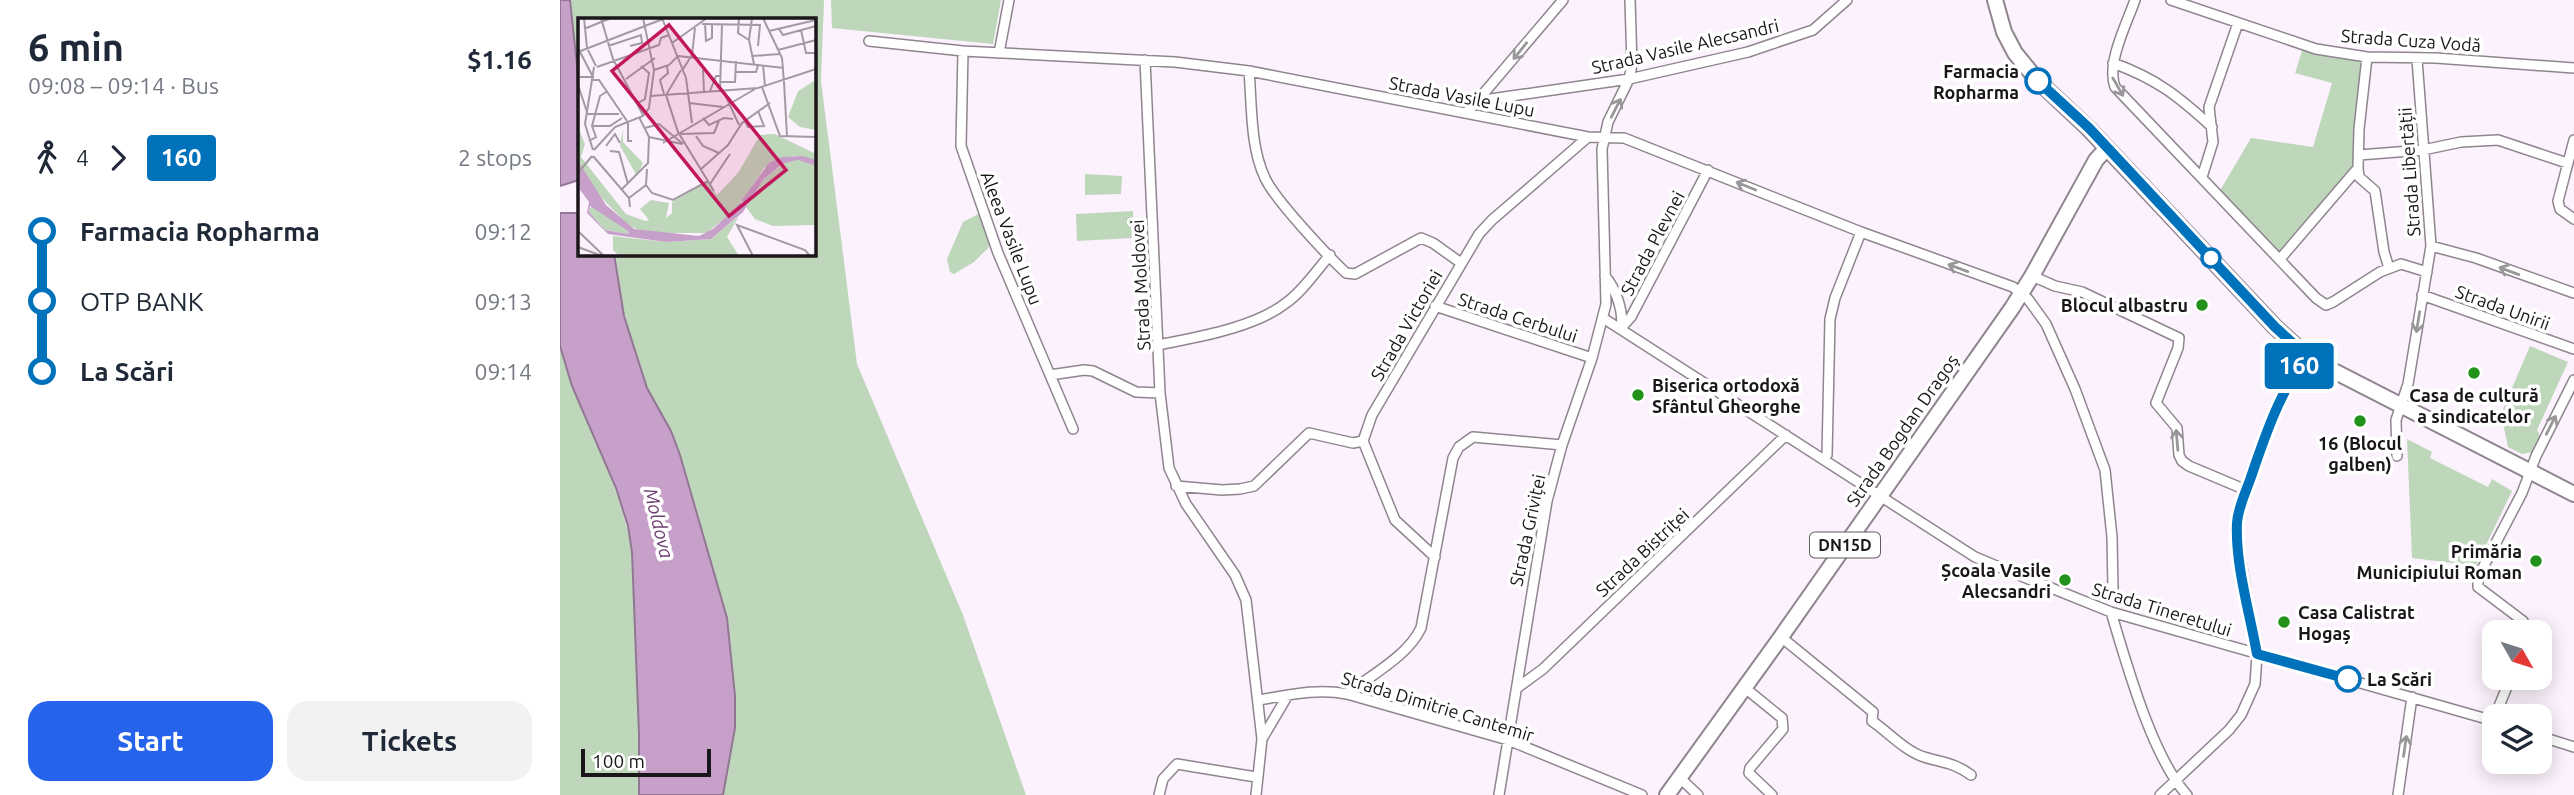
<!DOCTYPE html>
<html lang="en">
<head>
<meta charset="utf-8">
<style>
	body { margin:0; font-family:Ubuntu,sans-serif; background:#f2f2f3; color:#1f2937; height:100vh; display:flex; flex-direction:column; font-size:26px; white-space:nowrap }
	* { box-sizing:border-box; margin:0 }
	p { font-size:23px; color:#747a83 }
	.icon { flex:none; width:38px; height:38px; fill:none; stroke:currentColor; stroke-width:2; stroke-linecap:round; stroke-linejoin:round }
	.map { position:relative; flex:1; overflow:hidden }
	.drawer { display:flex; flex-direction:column; background:#fff; width:560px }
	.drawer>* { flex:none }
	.badge { padding:0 14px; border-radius:5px; font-size:24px; line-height:46px }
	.needle { width:46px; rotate:129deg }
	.fabs { position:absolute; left:1922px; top:620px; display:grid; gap:14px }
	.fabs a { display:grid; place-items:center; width:70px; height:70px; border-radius:14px; background:#fff; box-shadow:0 4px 18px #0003; font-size:35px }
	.scale { position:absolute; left:21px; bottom:18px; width:130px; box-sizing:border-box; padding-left:7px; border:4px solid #1a161a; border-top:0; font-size:19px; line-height:24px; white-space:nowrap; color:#1a161a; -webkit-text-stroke:5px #fff; paint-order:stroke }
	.map>.badge { position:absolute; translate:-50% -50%; box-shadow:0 0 0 4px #fff }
	.legs { display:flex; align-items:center; gap:10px; height:77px; padding:0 28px; font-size:23px }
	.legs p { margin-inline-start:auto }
	.headline { display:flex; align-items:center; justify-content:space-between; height:119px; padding:0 28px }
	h1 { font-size:38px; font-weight:600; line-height:52px }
	.action { display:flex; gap:14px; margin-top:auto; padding:14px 28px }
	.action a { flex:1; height:80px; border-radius:21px; background:#2563eb; color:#fff; font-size:28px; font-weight:600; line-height:80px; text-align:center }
	.action a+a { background:#f2f2f3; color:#1f2937 }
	ul { padding:0 28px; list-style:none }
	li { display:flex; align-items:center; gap:24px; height:70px; font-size:26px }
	li i { display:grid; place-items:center; width:10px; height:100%; margin:0 9px; background:currentColor }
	li i::after { content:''; width:18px; height:18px; margin:-9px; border:5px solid; border-radius:50%; background:#fff }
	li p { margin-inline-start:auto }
	li:first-child i { background:linear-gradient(#0000 50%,currentColor 0) }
	li:last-child i { background:linear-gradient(currentColor 50%,#0000 0) }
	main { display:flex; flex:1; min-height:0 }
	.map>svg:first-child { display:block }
</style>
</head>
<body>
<main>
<section class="drawer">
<div class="headline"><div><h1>6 min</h1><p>09:08 – 09:14 · Bus</p></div><b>$1.16</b></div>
<div class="legs"><svg class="icon" aria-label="walk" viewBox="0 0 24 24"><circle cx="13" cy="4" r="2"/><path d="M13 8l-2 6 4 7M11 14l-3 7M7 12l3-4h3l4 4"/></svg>4<svg class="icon" aria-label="forward" viewBox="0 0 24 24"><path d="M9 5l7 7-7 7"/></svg><b class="badge" style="background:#0072bc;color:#fff">160</b><p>2 stops</p></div>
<ul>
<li><i style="color:#0072bc"></i><b>Farmacia Ropharma</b><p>09:12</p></li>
<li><i style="color:#0072bc"></i><span>OTP BANK</span><p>09:13</p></li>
<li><i style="color:#0072bc"></i><b>La Scări</b><p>09:14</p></li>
</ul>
<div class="action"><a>Start</a><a>Tickets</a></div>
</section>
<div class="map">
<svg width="2014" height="795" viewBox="0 0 2014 795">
	<rect width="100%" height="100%" fill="#fcf2fd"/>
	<path fill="#bed7bb" d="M10,0H264L261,81L297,364L403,615L466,795H163L175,728V696L120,455L111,431L87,388L64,316L54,254H254V19H19V84Z
		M271,0H441L433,44L272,28Z
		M1744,45L1807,57L1798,168L1720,259L1658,194L1691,138L1753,147L1772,83L1735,73Z
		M525,174L562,176L561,194L525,195Z
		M573,211L574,238L517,241L516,214Z
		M422,212L427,227L429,247L414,262L394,274L390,272L387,259L403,222Z
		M0,346C21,416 60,480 72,552L79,734V795H0Z
		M1970,346L2008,362L1977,430L1981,437L1973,452L1962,454L1948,447L1941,414Z
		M1847,439L1872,452L1870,458L1928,487L1932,479L1952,491L1916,566L1852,558Z"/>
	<path fill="#c6a0c8" stroke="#927794" stroke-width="2" d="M0,0H10L19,84V180L0,186Z
		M0,213H19V254H54L64,316L87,388L111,431L120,455L167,618L175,696V728L163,795H79V734L72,552L68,526L56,488L12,386L0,346Z"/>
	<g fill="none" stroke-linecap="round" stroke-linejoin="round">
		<defs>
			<path id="street" d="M1575,0C1567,23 1546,63 1555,87L1756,298L1766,305L1773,302L1820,272L1841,264L1867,272
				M1611,0L1756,49L1807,57L1876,58L2014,68
				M309,41L403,51L615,62L689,71L1028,137L1064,138L1301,232L1453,287L1468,299L1486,324L1515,389L1545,470L1552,537L1553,589
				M403,51L401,146L438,253L513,429
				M439,53L449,0
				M1807,57L1799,129L1798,168L1799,177L1815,191L1824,252L1829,268
				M585,60L600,393L609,468L626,504L675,575L686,600L702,739L696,795
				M1553,63C1597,79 1618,96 1652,127
				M689,71C692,105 690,147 705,178C715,200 767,255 786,273L795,274L861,238L873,243L901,263
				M917,101L1069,79L1188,52L1253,30L1287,0
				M907,113L1003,0
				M2014,140L1998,201L2000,209L2014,219
				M1799,155L1863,150L1901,142L1938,140L2007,163
				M1642,177L1653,142L1649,107L1678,23
				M1871,246L1916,258L2014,293
				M1720,259L1798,168
				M1045,276C1056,289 1064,312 1061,328
				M1472,276L1495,286L1522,292L1619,338L1618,348L1596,403L1617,428L1619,455L1622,461L1629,466L1686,490
				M1862,295L2014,349
				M875,306L1032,358
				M1043,318L1415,557L1434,565L1551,612L1934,721
				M1061,328L1071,317L1148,170
				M598,345C637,337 694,328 726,303C743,291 756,271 770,255
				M490,375L524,370L533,371L576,392L600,393
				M1837,456L1836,420L1848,384L1871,246L1857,59
				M1264,459L1267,455L1270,319L1275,298L1301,232
				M616,486L662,490L680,489L694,486L749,433L793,443L803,441
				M875,557L835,520L803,441L812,415L919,234L932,220L1028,137
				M1551,612C1566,662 1592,757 1627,795
				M1967,632L1963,621L1918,587V577L1962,493L1976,456L2014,380
				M1221,637L1313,712L1312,721C1328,732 1345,751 1364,757C1383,763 1393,762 1411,775
				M957,688L983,669L1226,435
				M1185,688L1222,718L1223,729L1190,768L1189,773L1212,795
				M787,694C811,675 848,656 861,628L893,458L899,447L913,437L1002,445
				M699,700C729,695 757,688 787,694L948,740L1082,795
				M1935,716L1951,677
				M1979,736L2014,747
				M702,739L728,695
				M1120,778L1138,795
				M599,795L603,779L617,764L696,777
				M939,795L987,501L1002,445L1032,358L1046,304L1042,149L1048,122L1069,79L1072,65L1070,0
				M1600,795L1669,730L1681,715L1695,684L1697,655L1677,539C1677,492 1718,394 1747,356
				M1838,795L1852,697"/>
			<path id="primary" d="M1435,0L1444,32L1455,53L1478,81L1529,129L1715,327L1747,356L1766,367L2014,494
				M1107,795L1221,637L1452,308L1472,276L1536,160L1547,148"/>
		</defs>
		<use href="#street" stroke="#8f858f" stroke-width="12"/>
		<use href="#primary" stroke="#8f858f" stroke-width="18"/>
		<use href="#street" stroke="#fff" stroke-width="9"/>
		<use href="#primary" stroke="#fff" stroke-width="14"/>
	</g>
	<defs><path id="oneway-shaft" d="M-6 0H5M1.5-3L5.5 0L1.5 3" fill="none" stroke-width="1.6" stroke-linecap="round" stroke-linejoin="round" transform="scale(1.75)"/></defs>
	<g stroke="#989698">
		<use href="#oneway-shaft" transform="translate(960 51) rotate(129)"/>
		<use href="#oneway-shaft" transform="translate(1558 87) rotate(60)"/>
		<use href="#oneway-shaft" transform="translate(1056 108) rotate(-63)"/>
		<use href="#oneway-shaft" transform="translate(1186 186) rotate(-158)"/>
		<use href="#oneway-shaft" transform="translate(1398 268) rotate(-160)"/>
		<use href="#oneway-shaft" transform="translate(1949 271) rotate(-160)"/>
		<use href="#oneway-shaft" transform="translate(1858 322) rotate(99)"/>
		<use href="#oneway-shaft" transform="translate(1991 425) rotate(-63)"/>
		<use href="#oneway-shaft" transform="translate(1617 440) rotate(-95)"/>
		<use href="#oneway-shaft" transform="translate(1845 746) rotate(-82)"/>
	</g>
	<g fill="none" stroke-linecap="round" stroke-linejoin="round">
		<defs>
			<path id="line-1" d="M1478,81L1529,128L1715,327L1747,356C1720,391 1705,436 1691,477C1686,492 1678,507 1677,523C1675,564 1690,614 1697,654L1788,679"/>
		</defs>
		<use href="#line-1" stroke="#fff" stroke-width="16"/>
		<use href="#line-1" stroke="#0072bc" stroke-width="10"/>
	</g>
	<g fill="#fff" stroke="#0072bc" stroke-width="3.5">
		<circle cx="1478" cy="81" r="12"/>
		<circle cx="1651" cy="258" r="9"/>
		<circle cx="1788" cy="679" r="12"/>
	</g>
	<g fill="#22921c" stroke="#fff" stroke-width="2.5">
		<circle cx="1642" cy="305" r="7"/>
		<circle cx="1914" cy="373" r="7"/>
		<circle cx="1078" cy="395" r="7"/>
		<circle cx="1800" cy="421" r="7"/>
		<circle cx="1976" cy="561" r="7"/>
		<circle cx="1505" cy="580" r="7"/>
		<circle cx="1724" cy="622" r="7"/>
	</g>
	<g text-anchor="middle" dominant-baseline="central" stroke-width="7" stroke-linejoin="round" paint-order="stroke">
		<rect fill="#fff" stroke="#5f5c5f" stroke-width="2" x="1250" y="532.5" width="70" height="25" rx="5"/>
		<g font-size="16" font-weight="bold" fill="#1a161a">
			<text x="1285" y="545">DN15D</text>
		</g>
		<g font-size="18" fill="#1a161a" stroke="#fff">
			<text transform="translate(1851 40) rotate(4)">Strada Cuza Vodă</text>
			<text transform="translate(1125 46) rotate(-13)">Strada Vasile Alecsandri</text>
			<text transform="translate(902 96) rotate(11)">Strada Vasile Lupu</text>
			<text transform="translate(1849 172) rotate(-94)">Strada Libertății</text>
			<text transform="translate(452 238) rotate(69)">Aleea Vasile Lupu</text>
			<text transform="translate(1092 243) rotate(-62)">Strada Plevnei</text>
			<text transform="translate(580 285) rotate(-93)">Strada Moldovei</text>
			<text transform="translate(1943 307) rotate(20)">Strada Unirii</text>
			<text transform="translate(958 317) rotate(18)">Strada Cerbului</text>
			<text transform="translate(846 325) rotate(-60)">Strada Victoriei</text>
			<text transform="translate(1342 430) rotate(-55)">Strada Bogdan Dragoș</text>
			<text transform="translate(967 530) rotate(-78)">Strada Griviței</text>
			<text transform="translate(1082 552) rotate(-43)">Strada Bistriței</text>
			<text transform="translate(1602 609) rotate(17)">Strada Tineretului</text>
			<text transform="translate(878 706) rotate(17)">Strada Dimitrie Cantemir</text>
		</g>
		<g font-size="18" font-weight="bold" fill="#1a161a" stroke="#fff" text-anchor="end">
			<text x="1459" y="71">Farmacia<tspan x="1459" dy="21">Ropharma</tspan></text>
			<text x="1807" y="679" text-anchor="start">La Scări</text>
		</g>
		<g font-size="18" font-weight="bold" fill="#1a161a" stroke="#fff" text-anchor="end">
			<text x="1628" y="305">Blocul albastru</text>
			<text x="1092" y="385" text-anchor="start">Biserica ortodoxă<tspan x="1092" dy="21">Sfântul Gheorghe</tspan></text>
			<text x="1914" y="395" text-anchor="middle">Casa de cultură<tspan x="1914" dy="21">a sindicatelor</tspan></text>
			<text x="1800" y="443" text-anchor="middle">16 (Blocul<tspan x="1800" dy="21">galben)</tspan></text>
			<text x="1962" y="551">Primăria<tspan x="1962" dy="21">Municipiului Roman</tspan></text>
			<text x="1491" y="570">Școala Vasile<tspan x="1491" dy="21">Alecsandri</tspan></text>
			<text x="1738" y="612" text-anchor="start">Casa Calistrat<tspan x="1738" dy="21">Hogaș</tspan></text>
		</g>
		<g font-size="19" font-style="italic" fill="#6e3d72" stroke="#fff">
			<text transform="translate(99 523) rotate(76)">Moldova</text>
		</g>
	</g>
	<g transform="translate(18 18)">
		<rect width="238" height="238" fill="#fcf2fd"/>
		<path d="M238,62V112L222,109L210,99L220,73ZM0,109L7,126L3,139L48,196L67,203L71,202L62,191L73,182L91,185L88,200L94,195V184L129,164L139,177L160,155L182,117L197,116L238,136V142L216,138L186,150L163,186L129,215H69L51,208L14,170L0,143ZM45,111V124L65,145L59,158L42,128ZM220,142L238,148V207L195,208L177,201L168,189L185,162L206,145ZM14,188L50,213L51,216L27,212L10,193ZM161,198L149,219L161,238H41L35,232V218L88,224L133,221Z" fill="#bed7bb"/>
		<path d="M225,138L238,142V148L220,142L204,146L185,162L165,194L133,221L88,224L30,216L9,195L11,184L0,169V143L28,187L56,211L121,218L135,211L162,185L166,187L164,182L191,145L204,139ZM12,188L50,213L51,216L27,212L11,194Z" fill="#c6a0c8" fill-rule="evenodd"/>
		<path fill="none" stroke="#a29aa2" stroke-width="2" d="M6,0L9,30L18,48M23,0L35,41L65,97M84,0L108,60L114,105M161,0L160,15L171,22M174,0L171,22L176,46M185,0L204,40L206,64M124,6L182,7L180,28M127,6L128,23L134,20V6M6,11L33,0M201,11L205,17L238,8M223,12L228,35H238M191,13L238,2M94,25L129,0M30,28L63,17L64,25L52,28M0,30L15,59H0M200,32L238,22M0,34L85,1M100,38L206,50M174,38L202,36M185,47L187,68M19,49L81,27L83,20L91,17M105,51L114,37L117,10M76,52L91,47L100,38M103,52L88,77L100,114L136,173M125,52L126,73M157,54H178L180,47M48,61L77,40M15,62H21L49,103M143,64H157L158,43M206,64L209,118M0,67L9,94M184,69L202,118L238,119M142,72L144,7M145,72L161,107M132,73L138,58H143M86,76L82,62L90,55L89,48M72,78L180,70L238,51M60,85L67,81L71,55L63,48M111,85L145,89M8,96H41M125,100L131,107L146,100L155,101M50,103V123H54M167,103L170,109L186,108L180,93M14,108H32L44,100M67,110L81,106L105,126M102,116L136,115L141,103M118,118L125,128L141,135M71,119L104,126M11,123L18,119L14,108L22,78L28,74M85,125L177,71M28,128L37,116L42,125M15,132L7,106L16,49M16,132L37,109L65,98L71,90L76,52L65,0M32,133L41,134L50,166M15,138L51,180L52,189M122,152L150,127L164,105L192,85M0,155L14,138M132,166L152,136M68,167L74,175L95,182L130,163M44,171L70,145L71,119L61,99M51,180L68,167L69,151M0,213L25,237M0,229L24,238M175,238L159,207L227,232L232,238"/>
		<path fill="#c2185b" fill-opacity="0.15" stroke="#c2185b" stroke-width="3.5" d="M91,7L208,152L151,198L34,53Z"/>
		<rect width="238" height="238" fill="none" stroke="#1a161a" stroke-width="3.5"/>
	</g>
</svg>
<div class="fabs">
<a><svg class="needle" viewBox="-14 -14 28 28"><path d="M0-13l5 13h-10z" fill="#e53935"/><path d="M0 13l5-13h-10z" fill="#747a83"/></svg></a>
<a><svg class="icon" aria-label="layers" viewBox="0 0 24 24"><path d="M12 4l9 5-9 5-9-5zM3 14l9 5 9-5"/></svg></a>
</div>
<div class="scale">100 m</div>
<b class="badge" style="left:1739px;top:366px;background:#0072bc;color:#fff">160</b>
</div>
</main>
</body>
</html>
